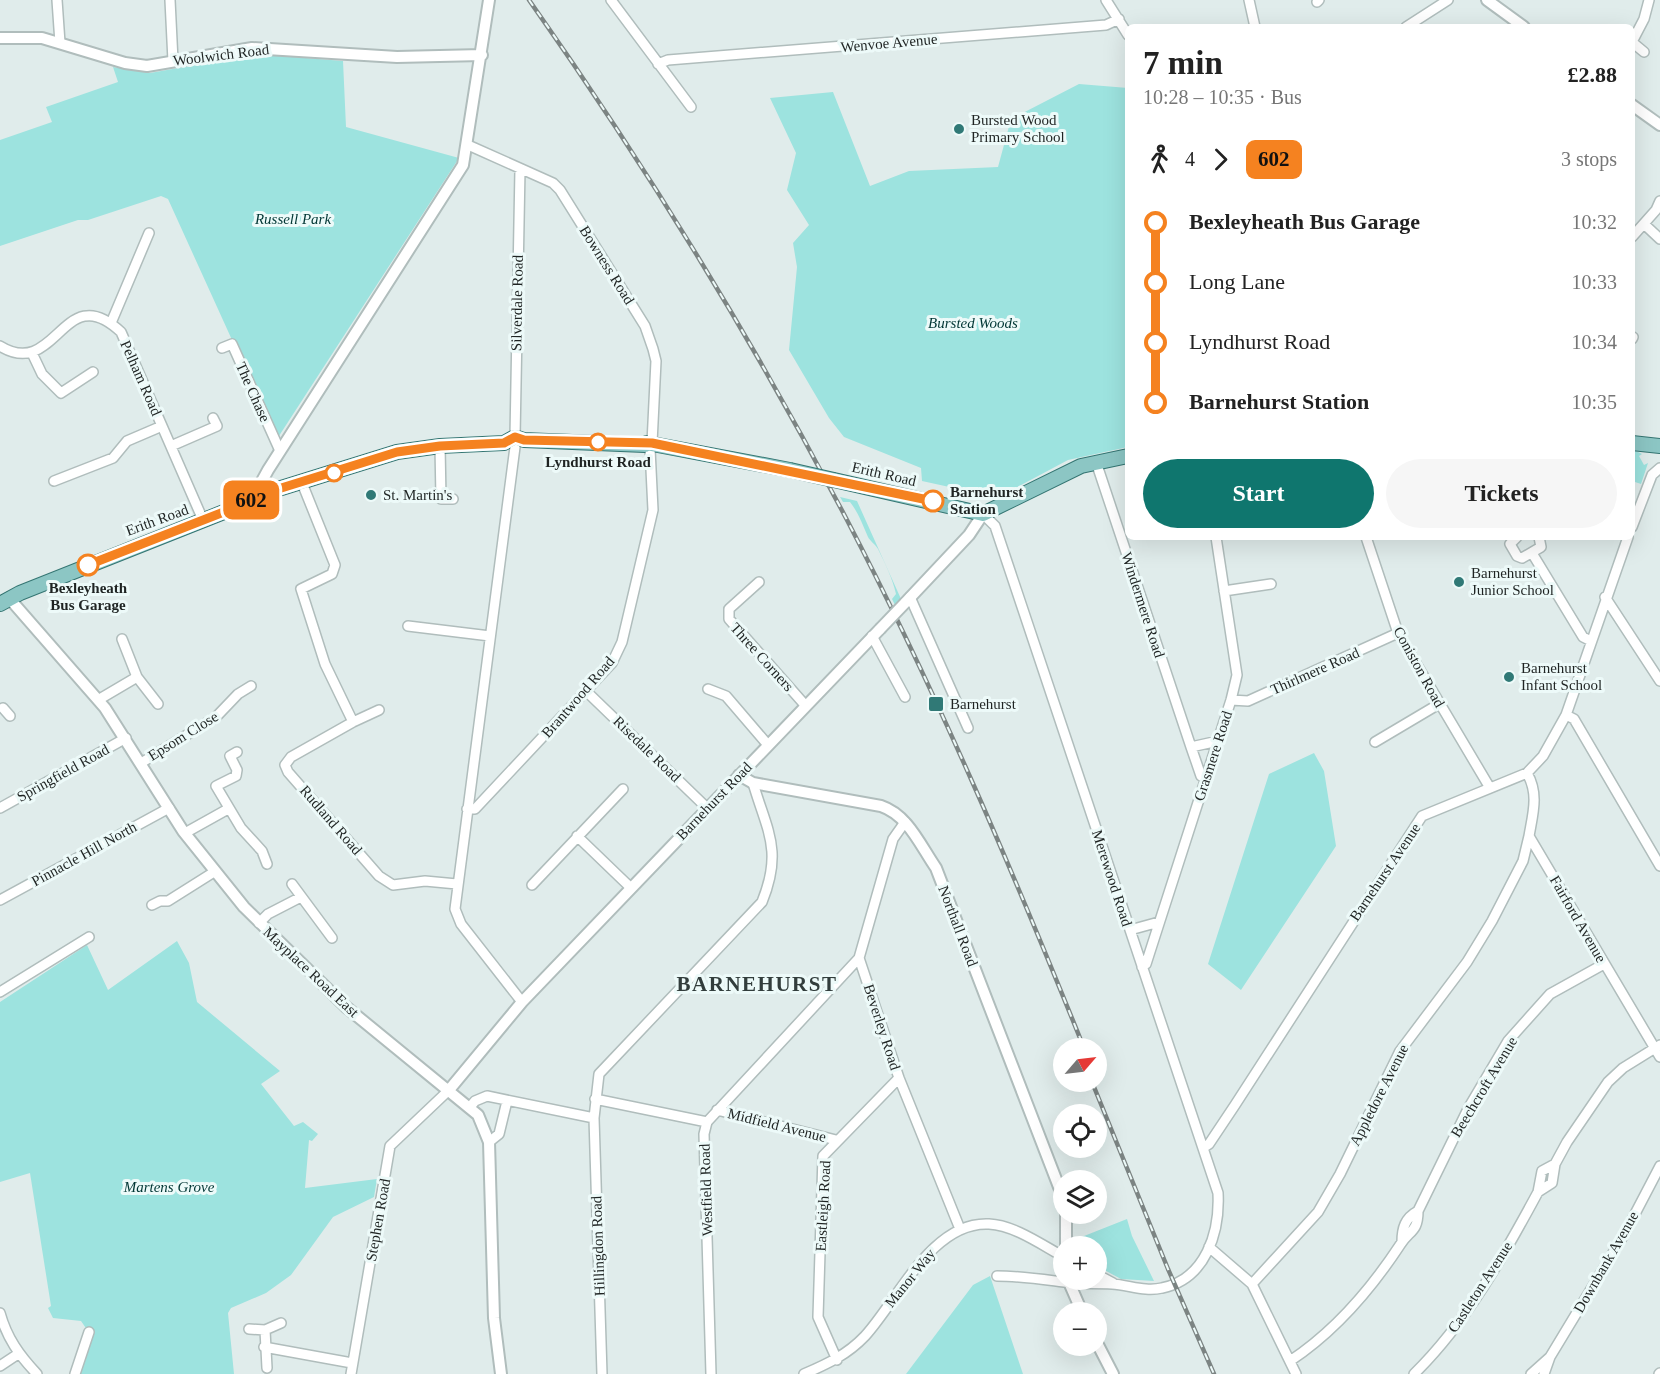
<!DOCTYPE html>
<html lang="en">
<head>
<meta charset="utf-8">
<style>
	body { margin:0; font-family:"Times New Roman",serif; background:#f6f6f6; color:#222; height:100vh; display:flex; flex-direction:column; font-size:22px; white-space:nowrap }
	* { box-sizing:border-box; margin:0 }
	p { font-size:20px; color:#767676 }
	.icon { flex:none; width:33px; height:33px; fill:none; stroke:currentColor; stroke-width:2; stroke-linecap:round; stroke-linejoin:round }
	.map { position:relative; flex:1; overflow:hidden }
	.sheet { position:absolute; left:1125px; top:24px; width:510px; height:516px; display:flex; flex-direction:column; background:#fff; border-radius:9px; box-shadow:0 6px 24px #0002 }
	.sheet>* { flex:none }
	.badge { padding:0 12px; border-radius:9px; font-size:21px; line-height:39px }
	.needle { width:39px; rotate:62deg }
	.fabs { position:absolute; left:1053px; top:1038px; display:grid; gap:12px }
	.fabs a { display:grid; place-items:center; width:54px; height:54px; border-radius:50%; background:#fff; box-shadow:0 6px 24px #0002; font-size:30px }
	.map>.badge { position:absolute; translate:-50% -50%; box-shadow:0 0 0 3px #fff }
	.legs { display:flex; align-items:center; gap:9px; height:66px; padding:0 18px; font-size:20px }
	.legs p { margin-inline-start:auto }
	.headline { display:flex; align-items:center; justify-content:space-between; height:102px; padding:0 18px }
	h1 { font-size:33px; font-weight:800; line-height:45px }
	.button { display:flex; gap:12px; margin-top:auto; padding:12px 18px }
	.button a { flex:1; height:69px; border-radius:36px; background:#0f766e; color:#fff; font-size:24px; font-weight:800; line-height:69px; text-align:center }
	.button a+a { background:#f6f6f6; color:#222 }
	ul { padding:0 18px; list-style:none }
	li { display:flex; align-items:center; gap:21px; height:60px; font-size:22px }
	li i { display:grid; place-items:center; width:9px; height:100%; margin:0 8px; background:currentColor }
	li i::after { content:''; width:15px; height:15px; margin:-8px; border:4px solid; border-radius:50%; background:#fff }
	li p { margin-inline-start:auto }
	li:first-child i { background:linear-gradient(#0000 50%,currentColor 0) }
	li:last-child i { background:linear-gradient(currentColor 50%,#0000 0) }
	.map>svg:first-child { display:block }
</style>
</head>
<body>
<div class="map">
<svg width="1660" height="1374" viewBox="0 0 1660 1374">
	<rect width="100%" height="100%" fill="#e0eceb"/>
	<path fill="#9de3df" d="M257,54L343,61L346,127L459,158L277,439L168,199L161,196L88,220H78L0,246V140L52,122L46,107L118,82L113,67L150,73Z
		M1079,84L1128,88V447L1068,460L1012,490L986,495L922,481L921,468L844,437L829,418L789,350L797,267L793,243L809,225L787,190L796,153L770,98L833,92L870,186L909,171L998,167L1011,119Z
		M1632,449L1642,454L1639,456L1644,465L1648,463L1641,484L1632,481Z
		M840,497L857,501L901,599L895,605L892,599L896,594C893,580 885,563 878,549C875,544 870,541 868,537C862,523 858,512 850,502H843Z
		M1314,753L1324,771L1336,846L1241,990L1208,964L1269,774Z
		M177,941L189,963L197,1002L280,1071L261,1084L294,1126L303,1122L318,1134L312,1141L309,1140L305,1188L377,1179L374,1197L333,1217L291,1275L266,1293L231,1308L228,1313L234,1374H77L90,1334L81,1321L53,1318L48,1308L51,1306L30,1173L0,1182V1002L87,945L108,990Z
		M1127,1219L1132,1236L1154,1281L1121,1279L1097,1266L1096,1246H1073L1074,1240Z
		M990,1276L1023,1374H906L973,1285Z"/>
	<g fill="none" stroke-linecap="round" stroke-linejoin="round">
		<defs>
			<path id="minor" d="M57,0L60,43
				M170,0L173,61
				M611,0L691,107
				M1106,0L1128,35
				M1249,0L1255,27
				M1317,2L1319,0
				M1406,27L1448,0
				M1632,42L1644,19L1649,0
				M1632,42L1644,52
				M658,64L668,60L1106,25L1119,19
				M468,145L553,183L560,190L645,326L653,349L656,361L652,443
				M1644,224L1660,239
				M1632,237L1656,210L1660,201
				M111,323L149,233
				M1632,339L1633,337
				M0,346C57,381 63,277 121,332L203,520
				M222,348L232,344L280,451
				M32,353L42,374L61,393L93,372
				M515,437L520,169
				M171,446L217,426L213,418
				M440,446L441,499H453
				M515,447L455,909L461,924L522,1002
				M1096,462L1191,747L1201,776L1205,778
				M54,481L113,458L127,441L162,426
				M302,483L335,565L332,574L301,589L325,664L353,722L291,757L285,765L288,772L379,876L393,885L425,881L457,884
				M983,514L995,526L1218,1193C1220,1232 1206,1279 1162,1288C1145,1292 1129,1285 1112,1284C1098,1283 1084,1284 1071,1283C1046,1280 1023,1276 997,1276
				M1632,527L1652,475L1660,468
				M1366,537L1398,633L1490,788
				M1517,537L1510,544L1517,556L1522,558L1541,547L1539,537
				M1532,553L1583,637L1591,641
				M759,582L729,609V619L805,705
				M1224,591L1271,584
				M910,597L968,728
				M1605,597L1660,681
				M408,626L490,636
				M872,636L905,697
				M137,677L158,704
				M708,689L726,696L768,745
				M586,691L707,808
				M98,700L137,677L122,639
				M1231,700L1248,701L1398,633
				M3,708L10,716
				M1566,715L1574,719L1660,866
				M353,722L379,710
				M1375,742L1439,704
				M1191,747L1218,741
				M237,752L230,756L237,770L236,776L216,786L241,828L262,851L267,864
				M141,763L216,717L238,694L251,686
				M1527,773C1539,794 1533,813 1529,836L1660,1057
				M0,808L126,738
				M467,809H475L612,663L622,642L653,510L650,449
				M905,822L893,839L859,958L899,1078L960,1229
				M185,833L228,809
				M577,836L631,888
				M292,884L332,938
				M532,885L623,789
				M0,900L169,808
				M152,905L160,901H168L214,872
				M259,923L268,914L299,898
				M1130,930L1159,922
				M1142,967L1146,964L1231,700L1237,675L1216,537
				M0,992L89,937
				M595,1099L707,1122
				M470,1107L475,1101L487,1096L594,1118
				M717,1110L836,1140
				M489,1142L499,1134L507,1101
				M1203,1148L1209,1144L1235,1105L1422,816L1527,773L1543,756L1566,715L1628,537
				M1538,1192L1552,1183L1555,1164L1567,1142L1608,1082L1623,1068L1660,1045
				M1402,1242C1402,1228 1405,1218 1418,1211
				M1209,1247L1252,1284L1296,1374
				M1096,1274L1113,1283
				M1252,1284L1318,1212L1340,1174L1400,1051L1467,962L1492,921L1523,861L1529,836
				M0,1313C7,1338 19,1355 37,1374
				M249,1329L265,1330
				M264,1347L352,1363
				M837,1360L818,1317L823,1156L899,1078
				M1290,1361C1334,1332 1371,1289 1400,1245C1409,1230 1418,1233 1418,1211L1469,1107L1508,1041L1550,994L1604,964
				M0,1366L18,1354
				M267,1368L265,1330L281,1323
				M75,1374L89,1332
				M351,1374L390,1146L449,1090
				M602,1374L594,1118L599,1074L762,902C783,850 767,831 753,783
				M711,1374L704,1134L707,1122L859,958
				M804,1374C827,1364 847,1355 865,1336C898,1300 932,1221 989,1224C1014,1225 1042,1245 1064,1257
				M1414,1374C1466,1323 1503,1257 1538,1192L1542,1171L1555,1164
				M1531,1374L1550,1357
				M1544,1374L1550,1357L1625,1233L1660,1166
				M1659,1374L1660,1373"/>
			<path id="tertiary" d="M1487,0L1524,27
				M0,38H42L125,63L147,66L252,48L397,57L482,55
				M1632,105L1660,125
				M262,494V481L268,470L463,165L489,0
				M9,598L105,708L183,831L244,907L346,1007L478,1115L489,1142L494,1318L501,1374
				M905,603L969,535L983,514
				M739,775L753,783L881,806C908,815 920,845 936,868L1064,1200
				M449,1090L522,1002L880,629
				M1066,1246V1214
				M1068,1280L1082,1312
				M1096,1341L1113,1374"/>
			<path id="primary" d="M1632,443L1660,446
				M834,480L983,514L1081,466L1128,456
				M0,604L20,593L239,506L262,494L397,452L440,446L504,443L515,437L524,440L645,445L647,443L790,470"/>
		</defs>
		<use href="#minor" stroke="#b0bdbc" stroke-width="12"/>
		<use href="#tertiary" stroke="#b0bdbc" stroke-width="14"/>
		<use href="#primary" stroke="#347572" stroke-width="16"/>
		<use href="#minor" stroke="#fff" stroke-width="9"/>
		<use href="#tertiary" stroke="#fff" stroke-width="10"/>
		<use href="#primary" stroke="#8cc6c4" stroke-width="14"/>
		<defs>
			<path id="rail" d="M529,0C646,166 753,340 847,520C936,691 1012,869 1084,1048
				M1092,1082L1168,1269L1214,1374"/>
		</defs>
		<use href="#rail" stroke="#7c8483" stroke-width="4.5"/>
		<use href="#rail" stroke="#edfaf9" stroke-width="2" stroke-dasharray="7" stroke-linecap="butt"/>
		<defs>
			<path id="tertiary-bridge" d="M880,629L905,603"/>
			<path id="primary-bridge" d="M790,470L834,480"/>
		</defs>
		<use href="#tertiary-bridge" stroke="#b0bdbc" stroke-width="14" stroke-linecap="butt"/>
		<use href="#primary-bridge" stroke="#347572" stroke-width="16" stroke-linecap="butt"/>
		<use href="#tertiary-bridge" stroke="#fff" stroke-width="10"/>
		<use href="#primary-bridge" stroke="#8cc6c4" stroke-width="14"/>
	</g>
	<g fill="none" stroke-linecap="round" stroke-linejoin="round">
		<defs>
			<path id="line-1" d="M88,565L239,506L262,494L397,452L440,446L504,443L515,437L524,440L652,443L933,501"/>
		</defs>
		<use href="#line-1" stroke="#fff" stroke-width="14"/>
		<use href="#line-1" stroke="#f58220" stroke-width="9"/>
	</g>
	<g fill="#307976" stroke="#edfaf9" stroke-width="2">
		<circle cx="959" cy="129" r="6"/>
		<circle cx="371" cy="495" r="6"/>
		<circle cx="1459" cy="582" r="6"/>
		<circle cx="1509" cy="677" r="6"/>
		<rect x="928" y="696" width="16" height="16" rx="3"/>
	</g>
	<g fill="#fff" stroke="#f58220" stroke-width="3">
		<circle cx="598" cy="442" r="8"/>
		<circle cx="334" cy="473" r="8"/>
		<circle cx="933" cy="501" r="10"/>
		<circle cx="88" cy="565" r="10"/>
	</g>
	<g text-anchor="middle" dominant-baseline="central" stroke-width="6" stroke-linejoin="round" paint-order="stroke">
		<g font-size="15" fill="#1f2423" stroke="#edfaf9">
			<text transform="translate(889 43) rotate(-5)">Wenvoe Avenue</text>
			<text transform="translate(221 55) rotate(-7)">Woolwich Road</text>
			<text transform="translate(607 265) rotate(58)">Bowness Road</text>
			<text transform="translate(517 303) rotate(-89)">Silverdale Road</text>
			<text transform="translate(141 378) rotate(66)">Pelham Road</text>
			<text transform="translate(253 392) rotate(66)">The Chase</text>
			<text transform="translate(884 474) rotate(13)">Erith Road</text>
			<text transform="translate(157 520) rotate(-20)">Erith Road</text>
			<text transform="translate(1143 605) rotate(72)">Windermere Road</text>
			<text transform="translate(762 657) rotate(48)">Three Corners</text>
			<text transform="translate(1419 667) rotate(61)">Coniston Road</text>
			<text transform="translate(1315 671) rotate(-24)">Thirlmere Road</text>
			<text transform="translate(578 697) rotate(-49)">Brantwood Road</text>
			<text transform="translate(183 736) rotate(-32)">Epsom Close</text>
			<text transform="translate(647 749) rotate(44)">Risedale Road</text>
			<text transform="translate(1213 756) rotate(-72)">Grasmere Road</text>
			<text transform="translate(63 773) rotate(-29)">Springfield Road</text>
			<text transform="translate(714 801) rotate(-46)">Barnehurst Road</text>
			<text transform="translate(331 820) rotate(49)">Rudland Road</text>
			<text transform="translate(84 854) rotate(-29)">Pinnacle Hill North</text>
			<text transform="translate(1385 872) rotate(-56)">Barnehurst Avenue</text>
			<text transform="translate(1112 878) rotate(72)">Merewood Road</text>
			<text transform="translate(1578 919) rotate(60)">Fairford Avenue</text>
			<text transform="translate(958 926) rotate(69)">Northall Road</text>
			<text transform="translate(311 972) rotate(43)">Mayplace Road East</text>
			<text transform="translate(882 1027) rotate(72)">Beverley Road</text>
			<text transform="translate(1484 1087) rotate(-59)">Beechcroft Avenue</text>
			<text transform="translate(1379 1095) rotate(-63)">Appledore Avenue</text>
			<text transform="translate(777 1125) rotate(14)">Midfield Avenue</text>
			<text transform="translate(706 1190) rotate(-92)">Westfield Road</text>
			<text transform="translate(823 1206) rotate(-87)">Eastleigh Road</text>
			<text transform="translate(378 1220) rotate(-80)">Stephen Road</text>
			<text transform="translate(598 1246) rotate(-92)">Hillingdon Road</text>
			<text transform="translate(1606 1262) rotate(-60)">Downbank Avenue</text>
			<text transform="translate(910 1278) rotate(-51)">Manor Way</text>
			<text transform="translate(1480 1287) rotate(-57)">Castleton Avenue</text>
		</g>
		<g font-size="15" fill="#1f2423" stroke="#edfaf9" text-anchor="start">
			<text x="971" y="120">Bursted Wood<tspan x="971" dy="17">Primary School</tspan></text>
			<text x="383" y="495">St. Martin's</text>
			<text x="1471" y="573">Barnehurst<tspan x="1471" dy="17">Junior School</tspan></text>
			<text x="1521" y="668">Barnehurst<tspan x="1521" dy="17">Infant School</tspan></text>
			<text x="950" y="704">Barnehurst</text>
		</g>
		<g font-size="15" font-style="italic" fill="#003634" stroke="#edfaf9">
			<text x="293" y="219">Russell Park</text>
			<text x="973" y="323">Bursted Woods</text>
			<text x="169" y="1187">Martens Grove</text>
		</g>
		<g font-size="15" font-weight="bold" fill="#1f2423" stroke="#edfaf9">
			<text x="598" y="462">Lyndhurst Road</text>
			<text x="950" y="492" text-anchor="start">Barnehurst<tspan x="950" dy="17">Station</tspan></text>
			<text x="88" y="588">Bexleyheath<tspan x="88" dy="17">Bus Garage</tspan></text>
		</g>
		<g font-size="21" font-weight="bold" letter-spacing="1.5" fill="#323d3c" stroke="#edfaf9">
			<text x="757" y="984">BARNEHURST</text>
		</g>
	</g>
</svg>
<div class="fabs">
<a><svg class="needle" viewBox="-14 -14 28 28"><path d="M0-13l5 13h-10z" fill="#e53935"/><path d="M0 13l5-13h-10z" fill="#767676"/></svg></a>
<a><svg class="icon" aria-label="locate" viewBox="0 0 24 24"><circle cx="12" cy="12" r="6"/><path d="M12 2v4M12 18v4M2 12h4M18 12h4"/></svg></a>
<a><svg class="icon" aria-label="layers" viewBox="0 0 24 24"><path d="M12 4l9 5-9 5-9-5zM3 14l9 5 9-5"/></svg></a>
<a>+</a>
<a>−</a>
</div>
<b class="badge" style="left:251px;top:500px;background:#f58220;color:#111">602</b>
<section class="sheet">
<div class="headline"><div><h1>7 min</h1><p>10:28 – 10:35 · Bus</p></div><b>£2.88</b></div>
<div class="legs"><svg class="icon" aria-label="walk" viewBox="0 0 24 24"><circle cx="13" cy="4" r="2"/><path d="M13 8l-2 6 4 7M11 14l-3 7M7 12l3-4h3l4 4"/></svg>4<svg class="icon" aria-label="forward" viewBox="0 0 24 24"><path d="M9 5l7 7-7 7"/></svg><b class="badge" style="background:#f58220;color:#111">602</b><p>3 stops</p></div>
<ul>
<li><i style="color:#f58220"></i><b>Bexleyheath Bus Garage</b><p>10:32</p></li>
<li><i style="color:#f58220"></i><span>Long Lane</span><p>10:33</p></li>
<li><i style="color:#f58220"></i><span>Lyndhurst Road</span><p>10:34</p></li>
<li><i style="color:#f58220"></i><b>Barnehurst Station</b><p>10:35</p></li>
</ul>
<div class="button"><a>Start</a><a>Tickets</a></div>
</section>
</div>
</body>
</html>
